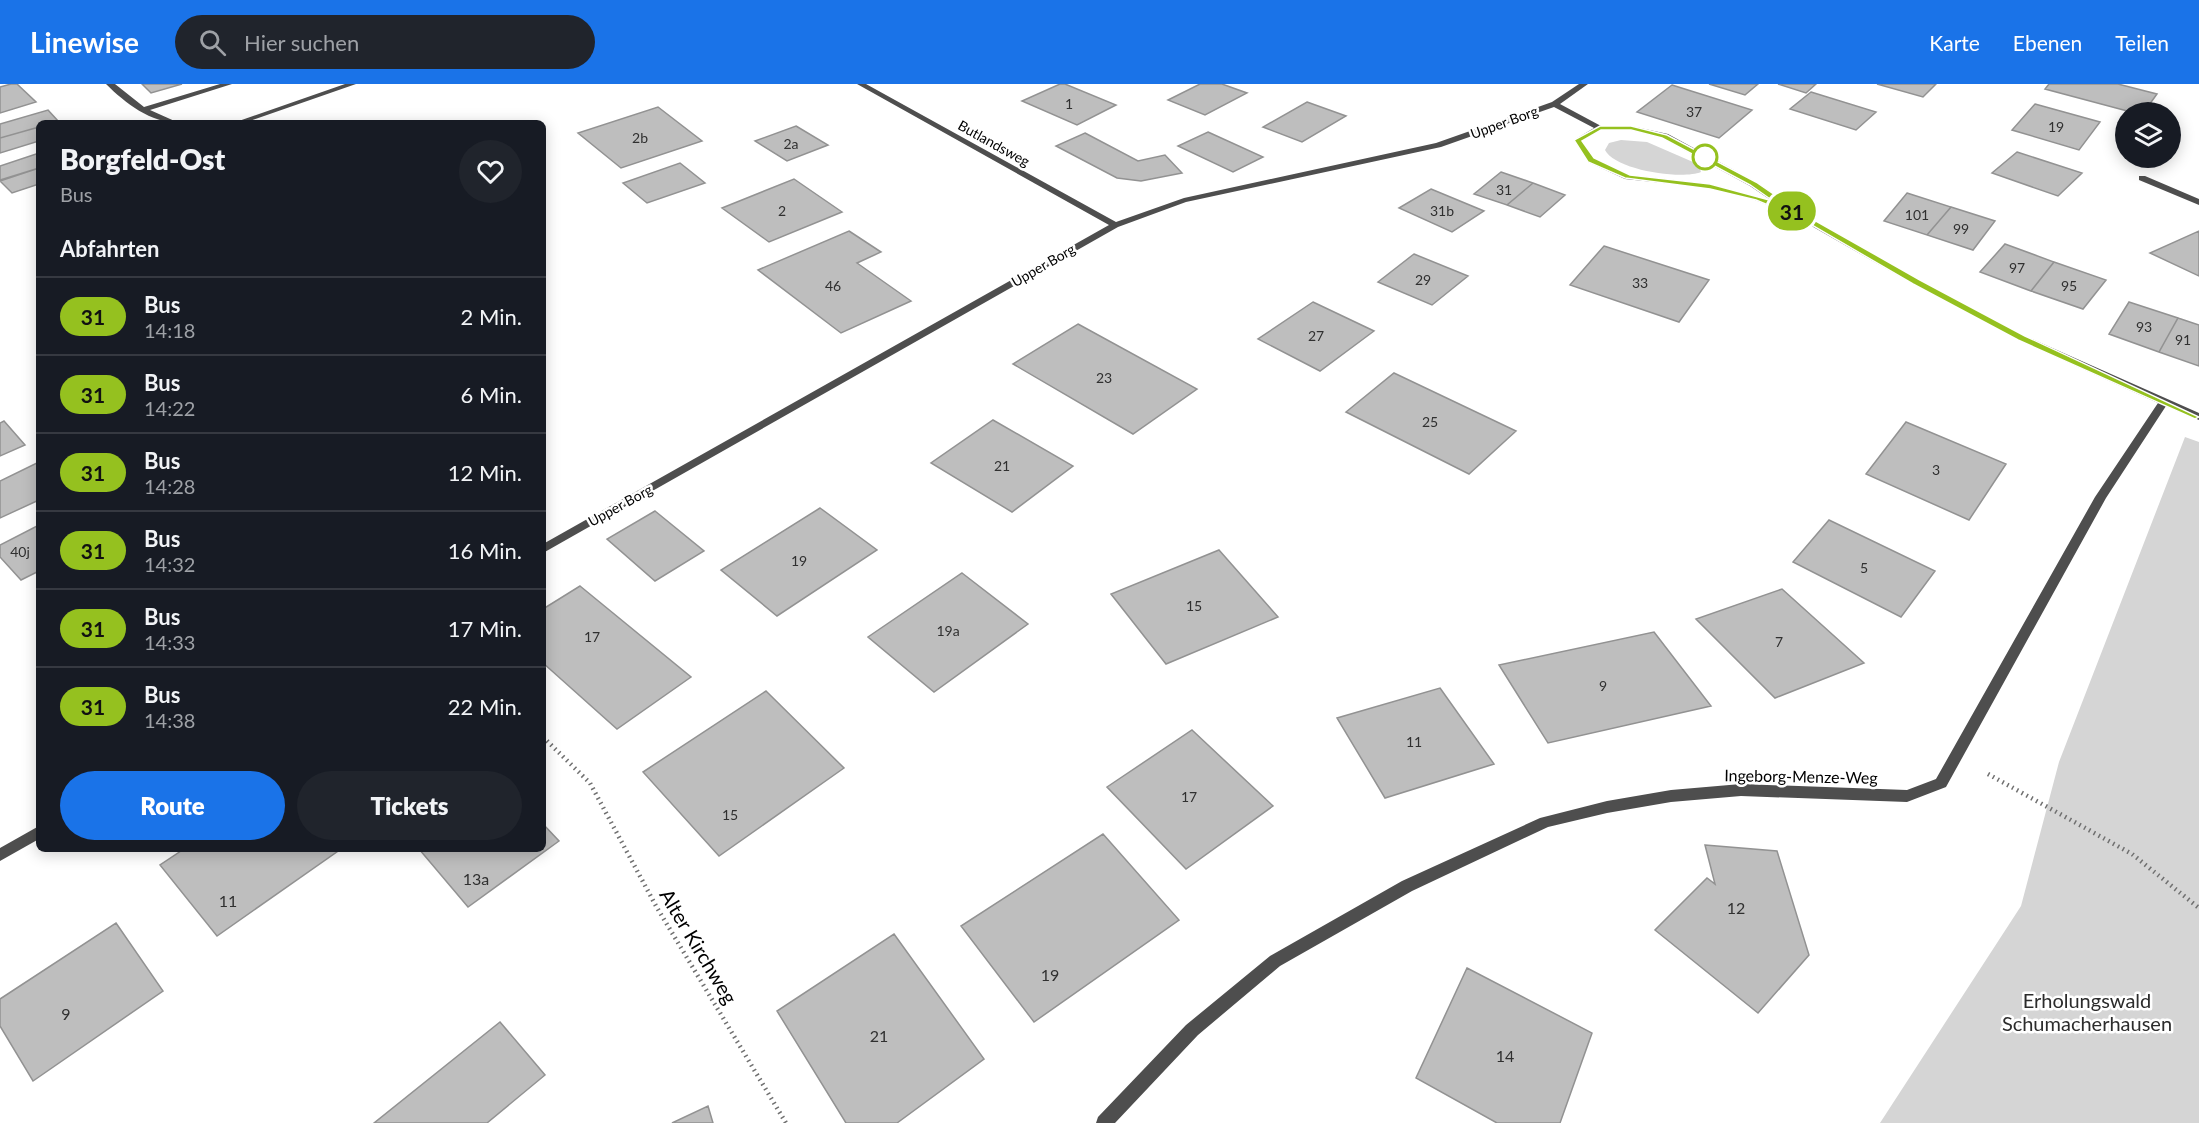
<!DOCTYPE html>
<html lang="de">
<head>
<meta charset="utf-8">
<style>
	body { margin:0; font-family:Lato,sans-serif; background:#20242c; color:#f1f3f6; height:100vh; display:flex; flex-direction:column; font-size:22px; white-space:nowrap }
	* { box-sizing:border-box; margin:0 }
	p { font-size:20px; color:#9ea1a6 }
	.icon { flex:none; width:33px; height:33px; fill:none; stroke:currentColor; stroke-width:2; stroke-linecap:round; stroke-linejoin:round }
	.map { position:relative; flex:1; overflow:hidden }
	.side { position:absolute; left:36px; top:36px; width:510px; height:732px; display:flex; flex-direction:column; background:#171b24; border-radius:9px; box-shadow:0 3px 15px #0003 }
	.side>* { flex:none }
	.badge { padding:0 12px; border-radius:20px; font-size:21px; line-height:39px }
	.fabs { position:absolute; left:2115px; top:18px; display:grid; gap:12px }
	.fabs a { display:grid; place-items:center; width:66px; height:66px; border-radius:50%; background:#171b24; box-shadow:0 3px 15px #0003; font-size:30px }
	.map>.badge { position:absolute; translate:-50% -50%; box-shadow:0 0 0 3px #fff }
	h2 { padding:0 24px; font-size:22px; line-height:54px }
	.round { display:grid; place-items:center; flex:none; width:63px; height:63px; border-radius:32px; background:#20242c }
	.summary { display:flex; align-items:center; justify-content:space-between; height:102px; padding:0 24px }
	h1 { font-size:28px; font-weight:800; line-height:45px }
	.cta { display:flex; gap:12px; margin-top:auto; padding:12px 24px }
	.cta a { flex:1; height:69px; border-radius:36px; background:#1a73e8; color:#fff; font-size:24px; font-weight:800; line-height:69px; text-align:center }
	.cta a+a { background:#20242c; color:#f1f3f6 }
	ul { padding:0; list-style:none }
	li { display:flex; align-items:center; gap:18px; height:78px; padding:0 24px; border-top:2px solid #363941 }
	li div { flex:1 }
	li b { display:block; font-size:22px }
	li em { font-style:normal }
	li .badge { min-width:66px; font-weight:700; text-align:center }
	header { display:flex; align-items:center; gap:36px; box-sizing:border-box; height:84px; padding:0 30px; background:#1a73e8; color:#fff }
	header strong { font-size:28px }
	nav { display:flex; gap:33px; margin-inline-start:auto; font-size:21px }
	.search { width:420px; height:54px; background:#20242c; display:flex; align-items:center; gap:15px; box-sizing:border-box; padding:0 21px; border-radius:33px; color:#9ea1a6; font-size:22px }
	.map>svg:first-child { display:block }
</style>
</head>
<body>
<header>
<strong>Linewise</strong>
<div class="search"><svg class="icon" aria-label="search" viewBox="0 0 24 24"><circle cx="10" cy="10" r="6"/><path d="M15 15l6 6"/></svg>Hier suchen</div>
<nav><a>Karte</a><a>Ebenen</a><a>Teilen</a></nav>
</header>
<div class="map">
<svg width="2199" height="1039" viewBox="0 0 2199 1039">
	<rect width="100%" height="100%" fill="#fff"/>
	<path fill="#d5d5d5" d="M1621,56L1647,58L1693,78L1699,82L1701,88C1681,96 1615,86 1605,66L1609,59Z
		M2185,353L2199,358V1039H1880L2021,822L2059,678Z"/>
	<path fill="#bebebe" stroke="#929292" stroke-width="1.5" d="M11,0H17L36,18L0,29V3Z
		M142,0H182L151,9Z
		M1060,0H1065L1116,21L1077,41L1022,17Z
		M1200,0H1222L1247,9L1205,31L1168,16Z
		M1709,0H1758L1745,11Z
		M1778,0H1816L1806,9Z
		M1877,0H1936L1923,13Z
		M2049,0H2118L2157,10L2144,28H2131L2045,5Z
		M1672,1L1752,26L1719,54L1637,28Z
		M1811,8L1876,28L1856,46L1790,25Z
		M1307,18L1346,32L1302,58L1263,43Z
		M2035,20L2100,38L2079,66L2012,46Z
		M658,23L702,57L621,84L578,49Z
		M48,26L58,37L39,39V43L0,54V40Z
		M796,42L828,61L787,77L755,57Z
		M39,43V57L0,69V54Z
		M1208,48L1263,73L1233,88L1178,62Z
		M1085,49L1138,77L1165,71L1182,89L1141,97L1117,94L1056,62Z
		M2017,68L2082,89L2058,112L1992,89Z
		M39,69V84L0,96V82Z
		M680,79L705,99L647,119L623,99Z
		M39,84V100L12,109L0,97Z
		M1501,88L1533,99L1507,121L1474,110Z
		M794,95L842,128L769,158L722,124Z
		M1533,99L1565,111L1540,133L1507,121Z
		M1431,105L1484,127L1452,148L1399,124Z
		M1907,109L1951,123L1927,151L1884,137Z
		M1951,123L1995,137L1973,166L1927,151Z
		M849,147L881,168L857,179L911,217L841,249L758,186Z
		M2199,147V192L2150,169Z
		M2005,160L2054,178L2031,207L1980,188Z
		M1604,162L1709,196L1679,238L1570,201Z
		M1414,170L1468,192L1432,221L1378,198Z
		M2054,178L2106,196L2083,225L2031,207Z
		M1313,218L1374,247L1320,287L1258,255Z
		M2129,218L2178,234L2159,268L2109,250Z
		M2178,234L2199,241V282L2159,268Z
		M1078,240L1197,305L1133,350L1013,280Z
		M1394,289L1516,347L1469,390L1346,328Z
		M993,336L1073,382L1012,428L931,379Z
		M4,337L25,361L0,372V339Z
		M1906,338L2006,380L1969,436L1866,390Z
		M39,378V416L0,434V397Z
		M820,424L877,466L777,532L721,486Z
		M655,427L704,467L655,497L607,455Z
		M1829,436L1935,487L1901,533L1793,478Z
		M39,441V487L21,496L0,473V461Z
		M1219,466L1278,533L1166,580L1111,510Z
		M962,489L1028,540L934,608L868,553Z
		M580,502L691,593L617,645L543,579V525Z
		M1782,505L1864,579L1775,614L1696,535Z
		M1654,548L1711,622L1548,659L1499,581Z
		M1440,604L1494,680L1385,714L1337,634Z
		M766,607L844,684L719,772L643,688Z
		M1192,646L1273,722L1186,785L1107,703Z
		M543,740L559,757L468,823L419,765H543Z
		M1103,750L1179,836L1034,938L961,842Z
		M1705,761L1777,767L1809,871L1758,929L1655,846L1707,794L1715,800Z
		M184,765H341L217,852L160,781Z
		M116,839L163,907L33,997L0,942V915Z
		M894,850L984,975L897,1039H846L777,927Z
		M1467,884L1592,949L1560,1039H1497L1416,994Z
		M500,938L545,991L487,1039H374Z
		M708,1022L713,1039H672Z"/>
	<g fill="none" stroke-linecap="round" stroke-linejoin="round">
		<path stroke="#707070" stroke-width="4.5" stroke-dasharray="1.5 4" stroke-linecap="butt" d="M543,653L590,699L656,822L786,1039
			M1988,690L2132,770L2199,824"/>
		<path fill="#4e4e4e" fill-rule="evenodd" d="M106,0H115L144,23L220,0H232L150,26L179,39C151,39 125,19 106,0Z
			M345,0H356L244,39H233Z
			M857,0H866L1116,138L1184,114L1436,59L1552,18L1579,0H1588L1560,20L1601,42H1631L1668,50L1756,98L1800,128L1919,196L2025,252L2199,329V336L2166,322L2106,414L1946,703L1907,718L1741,712L1671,718L1607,729L1548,743L1412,807L1280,882L1198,951L1115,1039H1096L1098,1033L1186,941L1270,872L1402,797L1540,734L1607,717L1671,706L1741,700L1907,706L1936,695L2095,413L2158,319L2019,256L1913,200L1794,132L1755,116L1710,104L1625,95L1588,78L1574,56L1594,44L1554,23L1441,63L1186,118L1118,143L543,469V460L1109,141ZM1601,46H1631L1662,54L1750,102L1772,117L1710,100L1630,91L1594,74L1582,57Z
			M2139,92H2145L2199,115V121L2139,96Z
			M39,742V755L0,777V764Z"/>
	</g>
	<path fill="#95c11f" stroke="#fff" stroke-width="1.5" fill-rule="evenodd" d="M1600,42H1631L1667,51L1756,98L1800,128L1920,196L2025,252L2199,333L2195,335L2018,256L1913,200L1781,123L1775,124L1756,116L1710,105L1625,94L1588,78L1574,56ZM1601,46H1631L1662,54L1750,101L1773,117L1710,100L1630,91L1594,74L1582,57Z"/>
	<circle fill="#fff" stroke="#95c11f" stroke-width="3" cx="1705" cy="73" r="12"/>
	<g text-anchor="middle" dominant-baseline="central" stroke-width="5" stroke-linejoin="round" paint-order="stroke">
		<g font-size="14" fill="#303030">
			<text x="1069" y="19">1</text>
			<text x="1694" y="27">37</text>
			<text x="2056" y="42">19</text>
			<text x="640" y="53">2b</text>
			<text x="791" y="59">2a</text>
			<text x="1504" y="105">31</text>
			<text x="782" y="126">2</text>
			<text x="1442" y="126">31b</text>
			<text x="1917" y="130">101</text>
			<text x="1961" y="144">99</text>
			<text x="2017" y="183">97</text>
			<text x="1423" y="195">29</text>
			<text x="1640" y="198">33</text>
			<text x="833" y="201">46</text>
			<text x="2069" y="201">95</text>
			<text x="2144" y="242">93</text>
			<text x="1316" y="251">27</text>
			<text x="2183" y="255">91</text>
			<text x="1104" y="293">23</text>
			<text x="1430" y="337">25</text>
			<text x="1002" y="381">21</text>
			<text x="1936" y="385">3</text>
			<text x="20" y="467">40j</text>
			<text x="799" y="476">19</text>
			<text x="1864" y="483">5</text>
			<text x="1194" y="521">15</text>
			<text x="948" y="546">19a</text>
			<text x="592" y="552">17</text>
			<text x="1779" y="557">7</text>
			<text x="1603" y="601">9</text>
			<text x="1414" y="657">11</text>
			<text x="1189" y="712">17</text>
			<text x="730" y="730">15</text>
		</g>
		<g font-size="14" fill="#000" stroke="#fff">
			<text transform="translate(1504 38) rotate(-20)">Upper Borg</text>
			<text transform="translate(994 59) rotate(29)">Butlandsweg</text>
			<text transform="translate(1043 181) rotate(-30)">Upper Borg</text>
			<text transform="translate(620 421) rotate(-29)">Upper Borg</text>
		</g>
		<g font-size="16" fill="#000" stroke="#fff">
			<text transform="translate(1801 692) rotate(1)">Ingeborg-Menze-Weg</text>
		</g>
		<g font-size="16" fill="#303030">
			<text x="476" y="794">13a</text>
			<text x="228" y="816">11</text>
			<text x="1736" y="823">12</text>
			<text x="1050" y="890">19</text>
			<text x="66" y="929">9</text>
			<text x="879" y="951">21</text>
			<text x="1505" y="971">14</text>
		</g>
		<g font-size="20" fill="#000" stroke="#fff">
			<text transform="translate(699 862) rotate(59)">Alter Kirchweg</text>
		</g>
		<g font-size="20" fill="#2c2c2c" stroke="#fff">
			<text x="2087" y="916">Erholungswald<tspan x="2087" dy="23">Schumacherhausen</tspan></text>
		</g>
	</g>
</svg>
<div class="fabs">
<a><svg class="icon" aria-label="layers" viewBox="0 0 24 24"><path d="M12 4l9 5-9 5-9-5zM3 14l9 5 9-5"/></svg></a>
</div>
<b class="badge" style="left:1792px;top:127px;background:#95c11f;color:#111">31</b>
<section class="side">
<div class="summary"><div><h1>Borgfeld-Ost</h1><p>Bus</p></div><a class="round"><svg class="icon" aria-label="heart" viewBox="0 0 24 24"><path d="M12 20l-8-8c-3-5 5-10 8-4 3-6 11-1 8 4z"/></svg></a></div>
<h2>Abfahrten</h2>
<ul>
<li><span class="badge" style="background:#95c11f;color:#111">31</span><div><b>Bus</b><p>14:18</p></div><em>2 Min.</em></li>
<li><span class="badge" style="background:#95c11f;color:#111">31</span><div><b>Bus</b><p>14:22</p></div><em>6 Min.</em></li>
<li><span class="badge" style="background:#95c11f;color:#111">31</span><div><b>Bus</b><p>14:28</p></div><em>12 Min.</em></li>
<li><span class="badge" style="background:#95c11f;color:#111">31</span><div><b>Bus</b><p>14:32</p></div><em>16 Min.</em></li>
<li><span class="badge" style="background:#95c11f;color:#111">31</span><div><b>Bus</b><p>14:33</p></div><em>17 Min.</em></li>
<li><span class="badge" style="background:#95c11f;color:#111">31</span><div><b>Bus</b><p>14:38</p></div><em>22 Min.</em></li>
</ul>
<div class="cta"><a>Route</a><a>Tickets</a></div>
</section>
</div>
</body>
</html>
